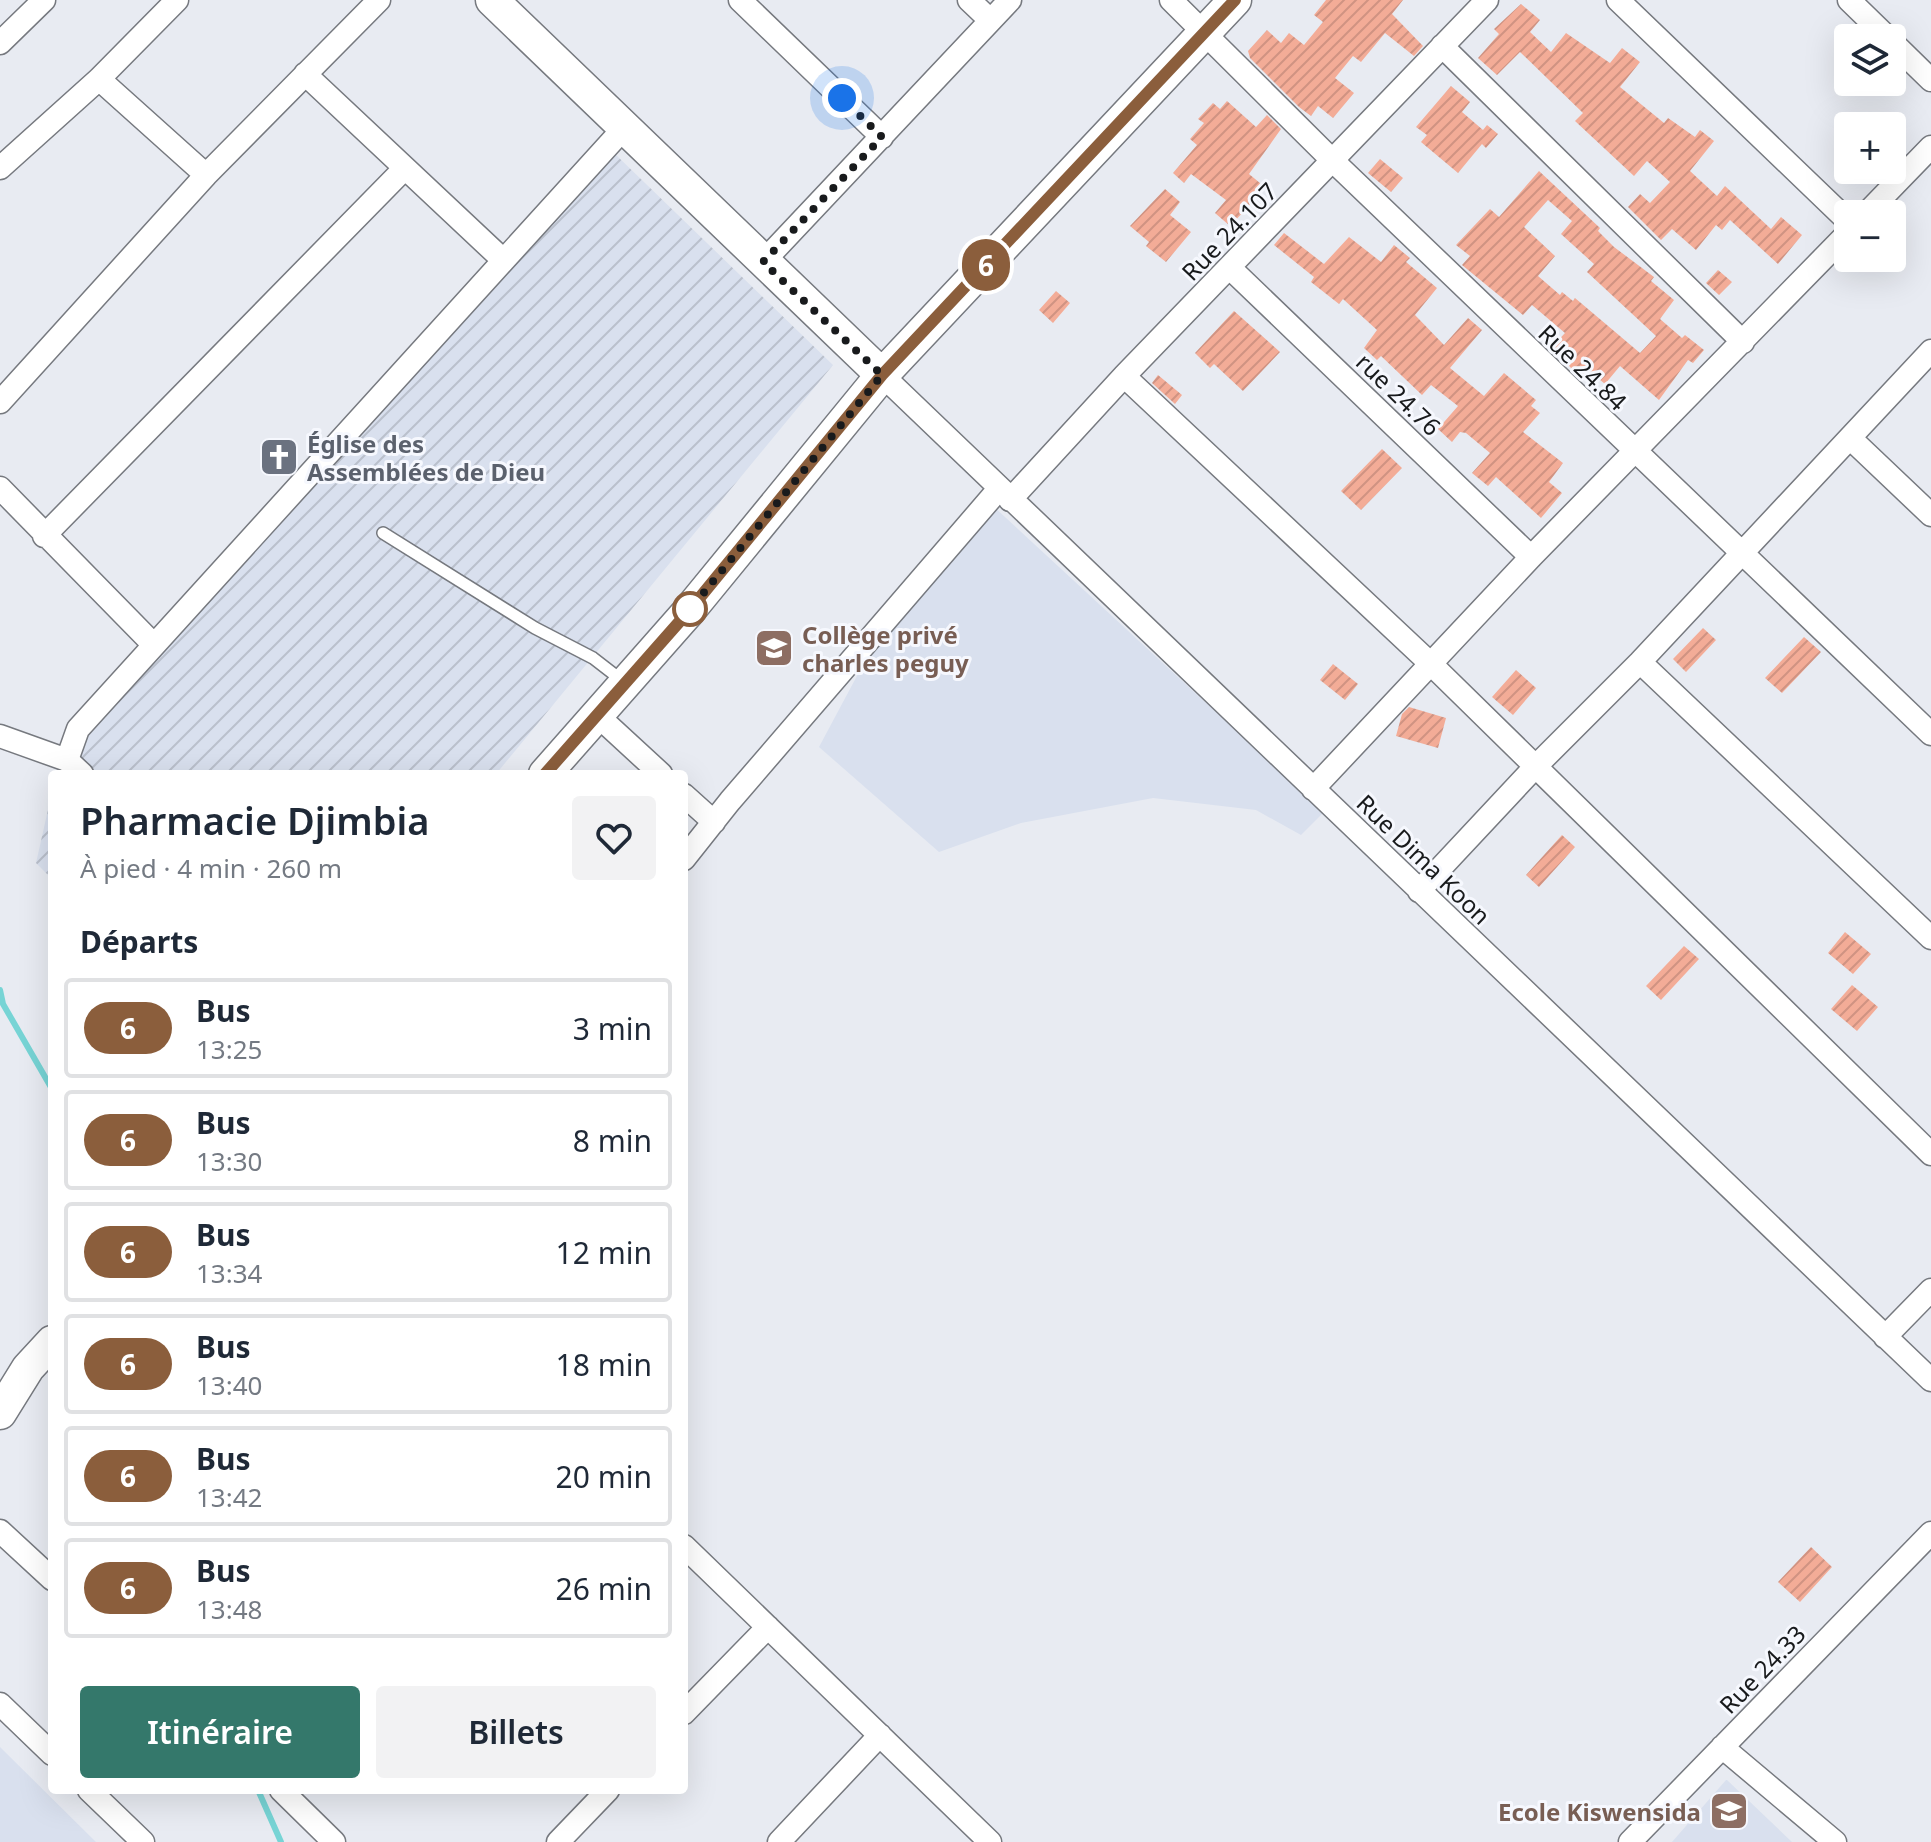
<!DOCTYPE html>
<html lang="fr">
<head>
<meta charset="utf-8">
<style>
	body { margin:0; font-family:"Noto Sans",sans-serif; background:#f2f2f3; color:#1f2937; height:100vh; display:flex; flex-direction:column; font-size:30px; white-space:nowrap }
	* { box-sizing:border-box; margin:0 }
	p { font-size:26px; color:#747a83 }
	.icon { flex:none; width:44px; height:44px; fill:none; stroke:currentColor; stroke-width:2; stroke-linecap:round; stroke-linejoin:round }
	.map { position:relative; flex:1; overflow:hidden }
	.details { position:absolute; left:48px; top:770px; width:640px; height:1024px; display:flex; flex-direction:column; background:#fff; border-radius:8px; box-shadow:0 8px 32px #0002 }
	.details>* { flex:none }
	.badge { padding:0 16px; border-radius:26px; font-size:28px; line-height:52px }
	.fabs { position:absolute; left:1834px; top:24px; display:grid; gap:16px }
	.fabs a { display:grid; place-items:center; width:72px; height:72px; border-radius:8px; background:#fff; box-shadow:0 8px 32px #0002; font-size:40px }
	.you { position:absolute; width:40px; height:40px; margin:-20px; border:6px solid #fff; border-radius:50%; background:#1a73e8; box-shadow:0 0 0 12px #1a73e833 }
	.map>.badge { position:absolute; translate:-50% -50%; box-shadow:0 0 0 4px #fff }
	h2 { padding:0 32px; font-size:30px; line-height:72px }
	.round { display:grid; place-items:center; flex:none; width:84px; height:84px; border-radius:8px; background:#f2f2f3 }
	.overview { display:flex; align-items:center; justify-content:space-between; height:136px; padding:0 32px }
	h1 { font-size:38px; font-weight:600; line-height:60px }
	.action { display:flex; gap:16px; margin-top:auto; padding:16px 32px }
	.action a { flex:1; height:92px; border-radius:8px; background:#34786b; color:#fff; font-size:32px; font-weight:600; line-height:92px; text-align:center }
	.action a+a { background:#f2f2f3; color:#1f2937 }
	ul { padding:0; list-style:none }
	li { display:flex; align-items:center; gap:24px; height:100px; margin:0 16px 12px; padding:0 16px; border:4px solid #e0e1e3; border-radius:8px }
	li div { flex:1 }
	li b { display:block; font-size:30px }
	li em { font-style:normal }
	li .badge { min-width:88px; font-weight:700; text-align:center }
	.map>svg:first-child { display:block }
</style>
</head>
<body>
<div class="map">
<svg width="1931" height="1842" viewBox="0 0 1931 1842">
	<defs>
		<pattern id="industrial-furrows" width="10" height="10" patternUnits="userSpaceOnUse" patternTransform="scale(2)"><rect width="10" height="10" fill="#d9e0ee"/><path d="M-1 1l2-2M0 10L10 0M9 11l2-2" fill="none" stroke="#bac0cc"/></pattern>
		<pattern id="building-hatch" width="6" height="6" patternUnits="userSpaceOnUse" patternTransform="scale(2)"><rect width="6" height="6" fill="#f3ac97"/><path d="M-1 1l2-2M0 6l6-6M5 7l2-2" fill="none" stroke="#d09382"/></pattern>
	</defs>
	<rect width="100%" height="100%" fill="#e8ebf2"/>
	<path fill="#d9e0ee" d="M992,505L1324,812L1301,835L1256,810L1153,798L1021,823L939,852L819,747L874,644Z
		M0,1747L96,1842H0Z
		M1726,1780H1727L1792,1842H1672Z"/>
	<path fill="url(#industrial-furrows)" d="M614,153L833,365L496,774H56L58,763Z
		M52,792V879L36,863Z"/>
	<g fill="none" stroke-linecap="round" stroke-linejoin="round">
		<path stroke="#77d4d5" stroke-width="6" d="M0,990L3,1004L52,1089
			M258,1790L281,1842"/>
	</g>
	<path fill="url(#building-hatch)" fill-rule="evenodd" d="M1326,0H1403L1392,14L1423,46L1414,56L1385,33L1361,62L1353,56L1335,78L1354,93L1333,118L1318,106L1311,116L1299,107L1250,58L1248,51L1267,30L1281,43L1289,33L1304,45L1323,22L1314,15Z
		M1521,4L1540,20L1530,32L1551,52L1566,33L1610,63L1622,48L1640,62L1620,87L1664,123L1668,118L1695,137L1700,130L1714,141L1690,171L1717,196L1725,186L1771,229L1781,217L1802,235L1778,264L1730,220L1722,230L1716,225L1696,250L1672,229L1661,240L1628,207L1640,194L1650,203L1670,182L1647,161L1634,176L1575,121L1583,113L1520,52L1497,75L1478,58L1499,34L1494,29Z
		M1451,86L1470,102L1462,112L1483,130L1487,125L1498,134L1486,148L1482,144L1458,173L1421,142L1427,135L1416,127Z
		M1227,101L1256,127L1267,115L1281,129L1249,174L1266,188L1230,226L1215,213L1226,200L1191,174L1184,183L1173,173L1197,145L1190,139L1204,123L1198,119L1213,103L1220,109Z
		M1380,159L1403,178L1391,192L1368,173Z
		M1539,171L1600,228L1598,231L1614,247L1654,277L1651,281L1674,300L1660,319L1682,338L1685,335L1704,350L1693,363L1688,360L1659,400L1620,366L1605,384L1588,370L1581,379L1552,347L1565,333L1532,305L1523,315L1462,265L1470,256L1456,245L1490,209L1499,217ZM1548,200L1572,221L1561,234L1594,264L1587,272L1656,336L1640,353L1575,298L1573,301L1562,292L1560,295L1538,276L1555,256L1524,227Z
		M1165,189L1180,202L1170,215L1191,232L1166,262L1146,246L1149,242L1130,226Z
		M1284,233L1324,264L1349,237L1381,262L1394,245L1410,258L1406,262L1437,288L1415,315L1444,345L1468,318L1482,330L1450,368L1484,396L1504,373L1536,400L1531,406L1540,413L1523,432L1563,463L1549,482L1562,493L1541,518L1496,477L1488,486L1472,473L1490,453L1466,433L1460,432L1452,442L1438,429L1458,406L1431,385L1422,395L1381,356L1377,360L1364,348L1377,330L1343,299L1339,304L1311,282L1314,277L1274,245Z
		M1718,270L1732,282L1719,295L1706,283Z
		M1056,291L1070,303L1053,323L1039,310Z
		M1234,311L1280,352L1243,391L1214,364L1210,368L1195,353Z
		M1158,375L1182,395L1175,404L1152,383Z
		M1382,449L1402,468L1361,510L1341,491Z
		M1703,628L1716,640L1686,672L1673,659Z
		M1804,637L1821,652L1782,693L1765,678Z
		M1333,664L1358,684L1345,700L1320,680Z
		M1516,670L1536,688L1513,715L1492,697Z
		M1409,707L1446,718L1438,748L1396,736L1402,714Z
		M1562,835L1575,847L1539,887L1526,875Z
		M1845,932L1871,954L1853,974L1828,953Z
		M1684,946L1699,959L1661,1000L1646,986Z
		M1852,985L1878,1007L1857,1031L1831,1009Z
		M1811,1547L1832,1567L1800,1602L1778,1582Z"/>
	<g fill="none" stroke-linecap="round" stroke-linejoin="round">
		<defs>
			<path id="lane" d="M383,533L535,628L593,658L624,682"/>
			<path id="street" d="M740,0L882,137
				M969,0L990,20
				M1171,0L1332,160L1931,734
				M1618,0L1848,221
				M1849,0L1888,38
				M1892,42L1931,80
				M0,43L44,0
				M1442,46L1743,342
				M305,74L502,259
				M99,79L206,175
				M0,168L99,79L177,0
				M1866,214L1931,147
				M763,262L1010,0
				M1230,268L1531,557
				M882,375L1931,1380
				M1124,376L1432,665L1931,1154
				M0,402L206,175L379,0
				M1850,438L1931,515
				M0,488L152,643
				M1010,500L1124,376L1487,0
				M44,536L403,170
				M1640,662L1931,938
				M598,716L661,774
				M0,736L67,760
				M82,774L67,760L78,729L624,128
				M1313,789L1531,557L1848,233
				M684,795L714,822
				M684,859L730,801L998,490
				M1419,891L1535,767L1640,662L1931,351
				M1885,1337L1931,1290
				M0,1531L52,1579
				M684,1546L990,1842
				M0,1704L52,1754
				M684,1713L768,1627
				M1722,1747L1835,1842
				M89,1790L143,1842
				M281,1790L334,1842
				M558,1842L608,1790
				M779,1842L880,1735
				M1630,1842L1931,1533"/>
			<path id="secondary" d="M492,0L882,375
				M545,774L688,612L882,375L1235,0
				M0,1413L28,1368L52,1342"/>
		</defs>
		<use href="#lane" stroke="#76797f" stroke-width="14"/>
		<use href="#street" stroke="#76797f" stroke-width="25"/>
		<use href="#secondary" stroke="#76797f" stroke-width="35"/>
		<use href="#lane" stroke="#fff" stroke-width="11"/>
		<use href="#street" stroke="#fff" stroke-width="22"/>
		<use href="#secondary" stroke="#fff" stroke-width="32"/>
	</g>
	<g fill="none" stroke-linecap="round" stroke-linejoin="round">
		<defs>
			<path id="line" d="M545,774L688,612L882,375L1235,0"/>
		</defs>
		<use href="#line" stroke="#fff" stroke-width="18"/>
		<use href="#line" stroke="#8b5e3c" stroke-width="12"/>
		<path stroke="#181a1c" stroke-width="8" stroke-dasharray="0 14.4" d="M690,609L688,612L882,375L763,262L882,137L842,98"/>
	</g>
	<defs>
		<symbol id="church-square" viewBox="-11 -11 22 22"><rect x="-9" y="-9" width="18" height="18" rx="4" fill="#6b7280" stroke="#f6f8fe"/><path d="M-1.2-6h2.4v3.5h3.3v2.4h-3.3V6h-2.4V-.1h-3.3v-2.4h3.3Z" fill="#fff"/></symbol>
		<symbol id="school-square" viewBox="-11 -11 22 22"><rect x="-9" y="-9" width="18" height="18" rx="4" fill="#8d6e63" stroke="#f6f8fe"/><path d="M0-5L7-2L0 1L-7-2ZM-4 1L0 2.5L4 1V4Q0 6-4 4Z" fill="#fff"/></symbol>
	</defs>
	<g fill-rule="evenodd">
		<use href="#church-square" x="257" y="435" width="44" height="44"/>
		<use href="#school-square" x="752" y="626" width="44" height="44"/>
		<use href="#school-square" x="1707" y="1789" width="44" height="44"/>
	</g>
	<circle fill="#fff" stroke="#8b5e3c" stroke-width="4" cx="690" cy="609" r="16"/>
	<g text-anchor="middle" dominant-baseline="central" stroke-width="6" stroke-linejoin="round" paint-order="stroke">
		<g font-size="24" fill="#181a1c" stroke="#f6f8fe">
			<text transform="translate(1229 231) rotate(-46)">Rue 24.107</text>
			<text transform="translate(1583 367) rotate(44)">Rue 24.84</text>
			<text transform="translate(1399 394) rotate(44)">rue 24.76</text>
			<text transform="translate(1424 859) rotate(44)">Rue Dima Koon</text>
			<text transform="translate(1762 1669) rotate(-46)">Rue 24.33</text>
		</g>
		<g font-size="24" font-weight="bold" fill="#5b616d" stroke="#f6f8fe" text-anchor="start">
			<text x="307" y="443">Église des<tspan x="307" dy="28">Assemblées de Dieu</tspan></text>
		</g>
		<g font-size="24" font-weight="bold" fill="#785e54" stroke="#f6f8fe" text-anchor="start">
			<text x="802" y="634">Collège privé<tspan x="802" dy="28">charles peguy</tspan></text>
			<text x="1701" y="1811" text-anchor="end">Ecole Kiswensida</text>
		</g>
	</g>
</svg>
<div class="fabs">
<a><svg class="icon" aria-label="layers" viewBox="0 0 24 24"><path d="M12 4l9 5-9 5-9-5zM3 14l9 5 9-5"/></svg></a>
<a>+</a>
<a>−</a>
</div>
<div class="you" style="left:842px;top:98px"></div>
<b class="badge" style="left:986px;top:265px;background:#8b5e3c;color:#fff">6</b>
<section class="details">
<div class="overview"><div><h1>Pharmacie Djimbia</h1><p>À pied · 4 min · 260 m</p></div><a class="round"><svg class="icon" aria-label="heart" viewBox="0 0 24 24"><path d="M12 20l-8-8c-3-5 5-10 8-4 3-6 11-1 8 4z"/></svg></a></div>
<h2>Départs</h2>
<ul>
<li><span class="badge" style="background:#8b5e3c;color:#fff">6</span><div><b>Bus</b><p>13:25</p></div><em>3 min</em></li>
<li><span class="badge" style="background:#8b5e3c;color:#fff">6</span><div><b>Bus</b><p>13:30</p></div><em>8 min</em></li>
<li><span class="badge" style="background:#8b5e3c;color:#fff">6</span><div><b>Bus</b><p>13:34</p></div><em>12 min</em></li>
<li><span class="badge" style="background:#8b5e3c;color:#fff">6</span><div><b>Bus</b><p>13:40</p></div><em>18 min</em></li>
<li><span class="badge" style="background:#8b5e3c;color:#fff">6</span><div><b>Bus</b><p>13:42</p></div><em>20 min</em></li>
<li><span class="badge" style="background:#8b5e3c;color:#fff">6</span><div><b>Bus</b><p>13:48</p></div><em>26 min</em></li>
</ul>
<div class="action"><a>Itinéraire</a><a>Billets</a></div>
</section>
</div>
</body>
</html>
